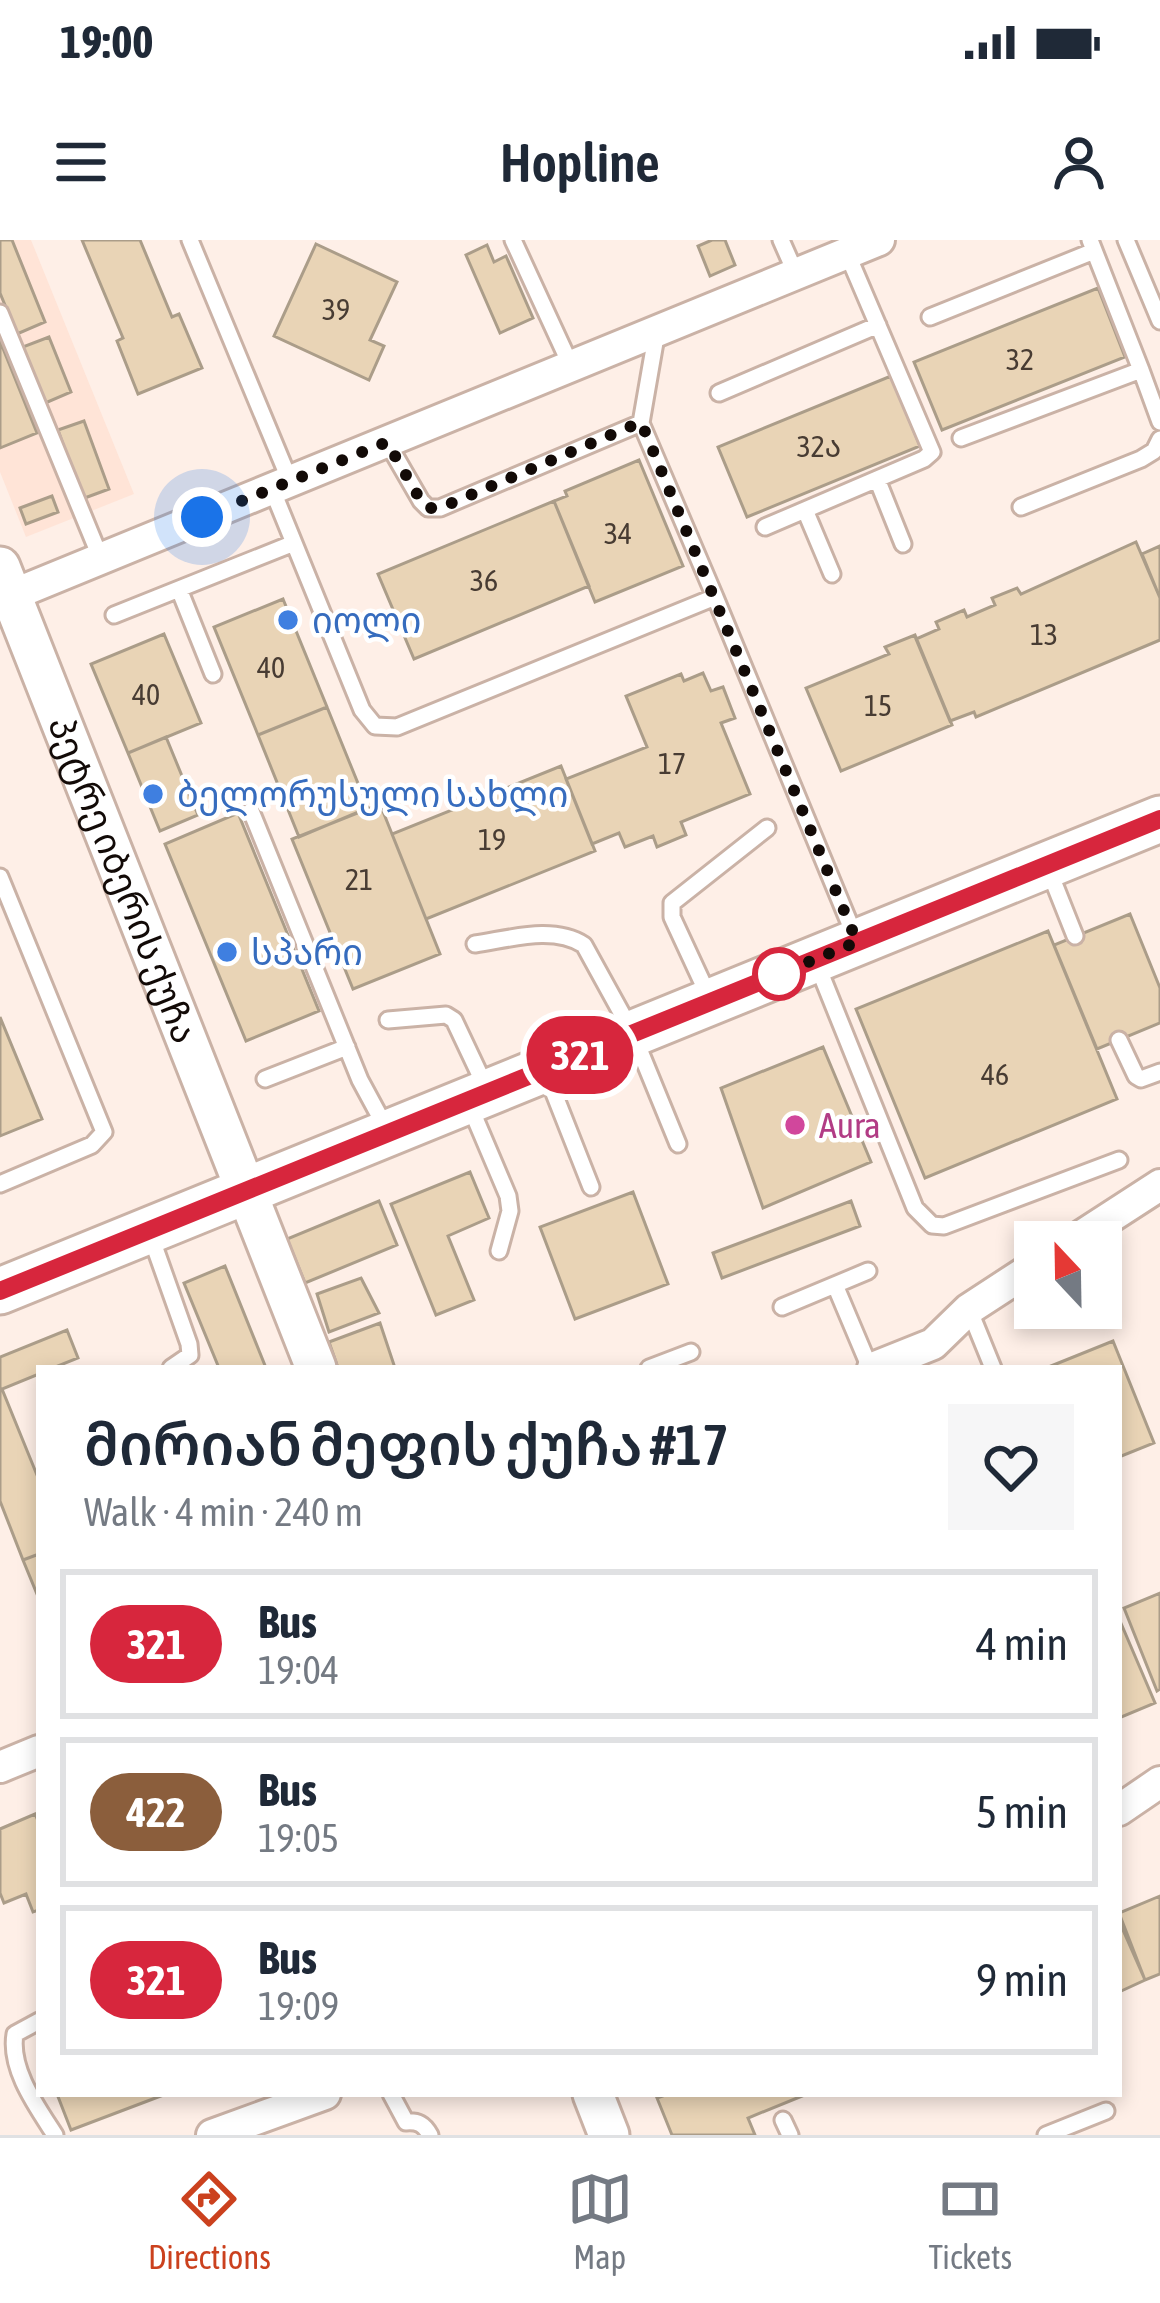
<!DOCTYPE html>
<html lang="en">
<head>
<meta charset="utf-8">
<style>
	body { margin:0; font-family:"Asap Condensed","Noto Sans Georgian",sans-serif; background:#f6f6f7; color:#1f2937; height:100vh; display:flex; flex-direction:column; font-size:45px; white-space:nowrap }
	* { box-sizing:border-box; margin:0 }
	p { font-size:39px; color:#747a83 }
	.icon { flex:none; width:66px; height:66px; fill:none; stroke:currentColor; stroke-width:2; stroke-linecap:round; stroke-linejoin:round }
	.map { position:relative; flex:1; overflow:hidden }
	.side { position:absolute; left:36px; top:1125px; width:1086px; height:732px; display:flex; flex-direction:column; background:#fff; border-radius:0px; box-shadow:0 6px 18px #0003 }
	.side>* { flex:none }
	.badge { padding:0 24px; border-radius:39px; font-size:42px; line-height:78px }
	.needle { width:78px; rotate:338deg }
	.tools { position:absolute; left:1014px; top:981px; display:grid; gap:24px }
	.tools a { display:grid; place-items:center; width:108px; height:108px; border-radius:0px; background:#fff; box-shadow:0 6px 18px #0003; font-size:60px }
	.you { position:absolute; width:60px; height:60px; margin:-30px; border:9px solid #fff; border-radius:50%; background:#1a73e8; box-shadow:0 0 0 18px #1a73e833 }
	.map>.badge { position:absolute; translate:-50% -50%; box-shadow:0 0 0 6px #fff }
	.round { display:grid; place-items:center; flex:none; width:126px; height:126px; border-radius:0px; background:#f6f6f7 }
	.summary { display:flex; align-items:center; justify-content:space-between; height:204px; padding:0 48px }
	h1 { font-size:57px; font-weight:600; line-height:90px }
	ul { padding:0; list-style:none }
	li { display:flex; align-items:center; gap:36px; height:150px; margin:0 24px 18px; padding:0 24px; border:6px solid #e0e1e3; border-radius:0px }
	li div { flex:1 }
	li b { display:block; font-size:45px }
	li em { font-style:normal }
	li .badge { min-width:132px; font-weight:700; text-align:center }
	.status { display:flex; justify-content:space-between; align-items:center; height:84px; padding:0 60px; background:#fff; direction:ltr }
	.status svg { height:33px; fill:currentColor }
	header { display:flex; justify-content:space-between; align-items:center; height:156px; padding:0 48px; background:#fff; font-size:54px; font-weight:600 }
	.tab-bar { display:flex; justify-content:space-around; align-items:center; height:168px; border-top:3px solid #e0e1e3; background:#fff; font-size:33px; color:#747a83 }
	.tab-bar a { display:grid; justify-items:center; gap:6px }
	.tab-bar .selected { color:#cb411e }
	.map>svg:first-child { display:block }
</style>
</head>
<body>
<div class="status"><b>19:00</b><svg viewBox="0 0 49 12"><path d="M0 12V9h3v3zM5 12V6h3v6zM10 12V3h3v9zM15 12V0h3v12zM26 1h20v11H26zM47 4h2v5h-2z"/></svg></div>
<header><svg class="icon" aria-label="menu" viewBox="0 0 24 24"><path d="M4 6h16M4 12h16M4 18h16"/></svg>Hopline<svg class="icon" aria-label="person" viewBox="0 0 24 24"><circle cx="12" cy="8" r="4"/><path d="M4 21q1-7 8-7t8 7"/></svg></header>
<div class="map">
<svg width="1160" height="1895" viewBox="0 0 1160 1895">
	<rect width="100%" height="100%" fill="#feefe7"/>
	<path fill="#ffe4d7" d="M0,0H31L134,254L26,297L0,232Z"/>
	<path fill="#e9d4b6" stroke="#ab9d89" stroke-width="3" d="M0,0H12L45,82L17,94L0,53Z
		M82,0H140L172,77L179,74L202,128L138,154L117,101L123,98Z
		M712,0H725L735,25L710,36L698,6Z
		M316,4L397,42L370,100L384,106L369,140L274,96Z
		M487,5L494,22L506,16L533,78L500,93L466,15Z
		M1098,48L1125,117L942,190L914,122Z
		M49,97L71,152L43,164L20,108Z
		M0,101L37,193L0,208Z
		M891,136L920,206L747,277L718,207Z
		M84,181L109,249L82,259L58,190Z
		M639,220L683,326L595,362L554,261L567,256L565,251Z
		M52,256L58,272L26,284L20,268Z
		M554,261L589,346L414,419L378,334Z
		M1136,302L1160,358V400L976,477L974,472L950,481L916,399L939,389L936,382L964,370L967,377L995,365L992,358L1017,348L1021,354Z
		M1160,306V358L1142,314Z
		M283,359L327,467L258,495L214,387Z
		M164,394L201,483L128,513L91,424Z
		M915,395L952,485L841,531L806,448L889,414L885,407Z
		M703,433L711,451L723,447L735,478L721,483L750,554L681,582L686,595L657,607L653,596L625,607L619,593L592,604L566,539L647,507L626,456L681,434L684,441Z
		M327,467L368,568L299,597L258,495Z
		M166,497L198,575L160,591L128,513Z
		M561,526L595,611L426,679L392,594Z
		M380,564L440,714L353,749L292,599Z
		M238,573L319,771L246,801L165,604Z
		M1130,674L1160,748V783L1097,809L1054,705Z
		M1048,691L1117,859L925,938L856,769Z
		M0,777L42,879L0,896Z
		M823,807L871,922L763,968L721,848Z
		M470,932L489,978L448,996L474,1060L436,1075L391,964Z
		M633,952L668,1044L575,1079L540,987Z
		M379,961L397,1005L305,1043L287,999Z
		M851,961L860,986L722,1038L713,1013Z
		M225,1026L266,1128H219L184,1043Z
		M361,1038L379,1073L329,1092L317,1054Z
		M380,1083L395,1128H338L329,1102Z
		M67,1090L78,1118L53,1128H39V1134L2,1149L39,1240V1314L23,1320L0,1261V1117Z
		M1113,1101L1154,1203L1119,1217V1128H1046Z
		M39,1314V1359L23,1320Z
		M1160,1353V1449L1157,1451L1124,1368Z
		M1120,1381L1155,1463L1119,1478V1382Z
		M35,1574L39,1583V1670L33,1672L26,1654L4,1663L0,1653V1589Z
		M1160,1656V1734L1145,1740L1119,1673Z
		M1119,1681L1145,1740L1119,1752Z
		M57,1854H166L71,1890Z
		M668,1854H807L748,1878L755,1895H672L657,1858Z"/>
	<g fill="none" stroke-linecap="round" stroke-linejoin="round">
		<defs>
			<path id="service" d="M190,0L290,241
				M513,0L571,126
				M781,0L796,34
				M1126,0L1160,81
				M0,73L101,319
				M930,77L1094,11
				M657,91L641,183L715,357
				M1141,130L1160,182
				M719,153L878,85
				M961,198L1141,130L1090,0
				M387,202L421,261L428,268H440L641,183
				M877,239L903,304
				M272,249L362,470L375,486L397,487L715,357L856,699
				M1021,267L1141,219L1154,211L1160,199
				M805,270L832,334
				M765,287L924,219L932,212L847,13
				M179,349L213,434
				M114,375L294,303
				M251,571L360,840L387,890
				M1048,628L1075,696
				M0,637L104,892L92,905L0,944
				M475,704C510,699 553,685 584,705L633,794L678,904
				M816,722L915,968L932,985L944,986L1119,920
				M710,759L672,677V663L767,588
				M388,780L446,775L454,780L487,850
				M1119,800L1136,836L1141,839L1160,832
				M546,833L591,947
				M265,839L347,807
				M469,864L508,956L510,971L499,1011
				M150,994L189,1104L190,1115L171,1128
				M835,1045L870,1128
				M782,1067L868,1031
				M969,1069L993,1128
				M649,1128L691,1112
				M39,1781L15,1794C9,1829 37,1867 55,1895
				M391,1854L406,1882C418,1881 424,1884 430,1895
				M783,1880L790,1895
				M1046,1895L1106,1871"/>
			<path id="minor" d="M0,360L879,0
				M1072,1002L1160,945
				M873,1128L933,1104L969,1069L1035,1026
				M0,1527L39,1511
				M1119,1570L1160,1542
				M212,1895L325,1854"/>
			<g id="tertiary">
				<path id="s1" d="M0,327L316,1128"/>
				<path d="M593,1854L609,1895"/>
			</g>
			<path id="secondary" d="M0,1051L1160,579"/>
		</defs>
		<use href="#service" stroke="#cab2a6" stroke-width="21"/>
		<use href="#minor" stroke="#cab2a6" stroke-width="36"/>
		<use href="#tertiary" stroke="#cab2a6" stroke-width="45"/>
		<use href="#secondary" stroke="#cab2a6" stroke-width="51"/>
		<use href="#service" stroke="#fff" stroke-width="15"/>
		<use href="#minor" stroke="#fff" stroke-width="30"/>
		<use href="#tertiary" stroke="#fff" stroke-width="39"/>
		<use href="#secondary" stroke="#fff" stroke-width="45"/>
	</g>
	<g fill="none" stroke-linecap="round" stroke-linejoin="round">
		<defs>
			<path id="line" d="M0,1051L1160,579"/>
		</defs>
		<use href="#line" stroke="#fff" stroke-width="27"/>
		<use href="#line" stroke="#d7263d" stroke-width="18"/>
		<path stroke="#120a07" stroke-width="12" stroke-dasharray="0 21.6" d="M202,277L387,202L421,261L428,268H440L641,182L857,702L779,734"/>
	</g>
	<g fill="#3f7fe0" stroke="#fff" stroke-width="4.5">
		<circle cx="288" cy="380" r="12"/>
		<circle cx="153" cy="554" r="12"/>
		<circle cx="227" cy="712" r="12"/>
	</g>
	<circle fill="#fff" stroke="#d7263d" stroke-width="6" cx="779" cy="734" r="24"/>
	<circle fill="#d1479c" stroke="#fff" stroke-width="4.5" cx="795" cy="885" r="12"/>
	<g text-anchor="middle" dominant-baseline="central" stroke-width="9" stroke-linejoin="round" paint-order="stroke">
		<g font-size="30" fill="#483c33">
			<text x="336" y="69">39</text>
			<text x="1020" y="119">32</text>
			<text x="819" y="206">32ა</text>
			<text x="618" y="293">34</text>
			<text x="484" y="340">36</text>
			<text x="1044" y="394">13</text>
			<text x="271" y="427">40</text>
			<text x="146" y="454">40</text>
			<text x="878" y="465">15</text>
			<text x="672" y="523">17</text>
			<text x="492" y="599">19</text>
			<text x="359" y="639">21</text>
			<text x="995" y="834">46</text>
		</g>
		<g font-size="36" fill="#366cbe" stroke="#fff" text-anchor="start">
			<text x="312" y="380">იოლი</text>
			<text x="177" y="554">ბელორუსული სახლი</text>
			<text x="251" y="712">სპარი</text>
		</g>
		<g font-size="36" fill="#120a07" stroke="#fff">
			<text stroke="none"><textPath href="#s1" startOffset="336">პეტრე იბერის ქუჩა</textPath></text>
		</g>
		<g font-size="36" fill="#b23c85" stroke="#fff" text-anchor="start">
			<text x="819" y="885">Aura</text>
		</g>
	</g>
</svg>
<div class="tools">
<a><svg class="needle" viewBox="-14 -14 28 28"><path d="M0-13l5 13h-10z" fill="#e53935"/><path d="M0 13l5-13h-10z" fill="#747a83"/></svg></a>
</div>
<div class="you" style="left:202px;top:277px"></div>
<b class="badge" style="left:580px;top:815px;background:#d7263d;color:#fff">321</b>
<section class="side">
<div class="summary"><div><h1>მირიან მეფის ქუჩა #17</h1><p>Walk · 4 min · 240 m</p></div><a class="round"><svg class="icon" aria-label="heart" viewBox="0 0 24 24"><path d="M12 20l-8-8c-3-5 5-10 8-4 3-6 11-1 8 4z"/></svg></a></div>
<ul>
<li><span class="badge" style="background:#d7263d;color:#fff">321</span><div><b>Bus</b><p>19:04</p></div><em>4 min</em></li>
<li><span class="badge" style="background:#8b5e3c;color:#fff">422</span><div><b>Bus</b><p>19:05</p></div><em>5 min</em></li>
<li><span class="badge" style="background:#d7263d;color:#fff">321</span><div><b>Bus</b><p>19:09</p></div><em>9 min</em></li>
</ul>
</section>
</div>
<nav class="tab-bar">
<a class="selected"><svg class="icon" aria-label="directions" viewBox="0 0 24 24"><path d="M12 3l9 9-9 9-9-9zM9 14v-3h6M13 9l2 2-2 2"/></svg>Directions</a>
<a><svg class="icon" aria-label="map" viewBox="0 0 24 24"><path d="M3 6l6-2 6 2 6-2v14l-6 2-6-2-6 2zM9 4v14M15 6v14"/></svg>Map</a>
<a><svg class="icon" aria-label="tickets" viewBox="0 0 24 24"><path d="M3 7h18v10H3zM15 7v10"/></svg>Tickets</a>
</nav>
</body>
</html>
